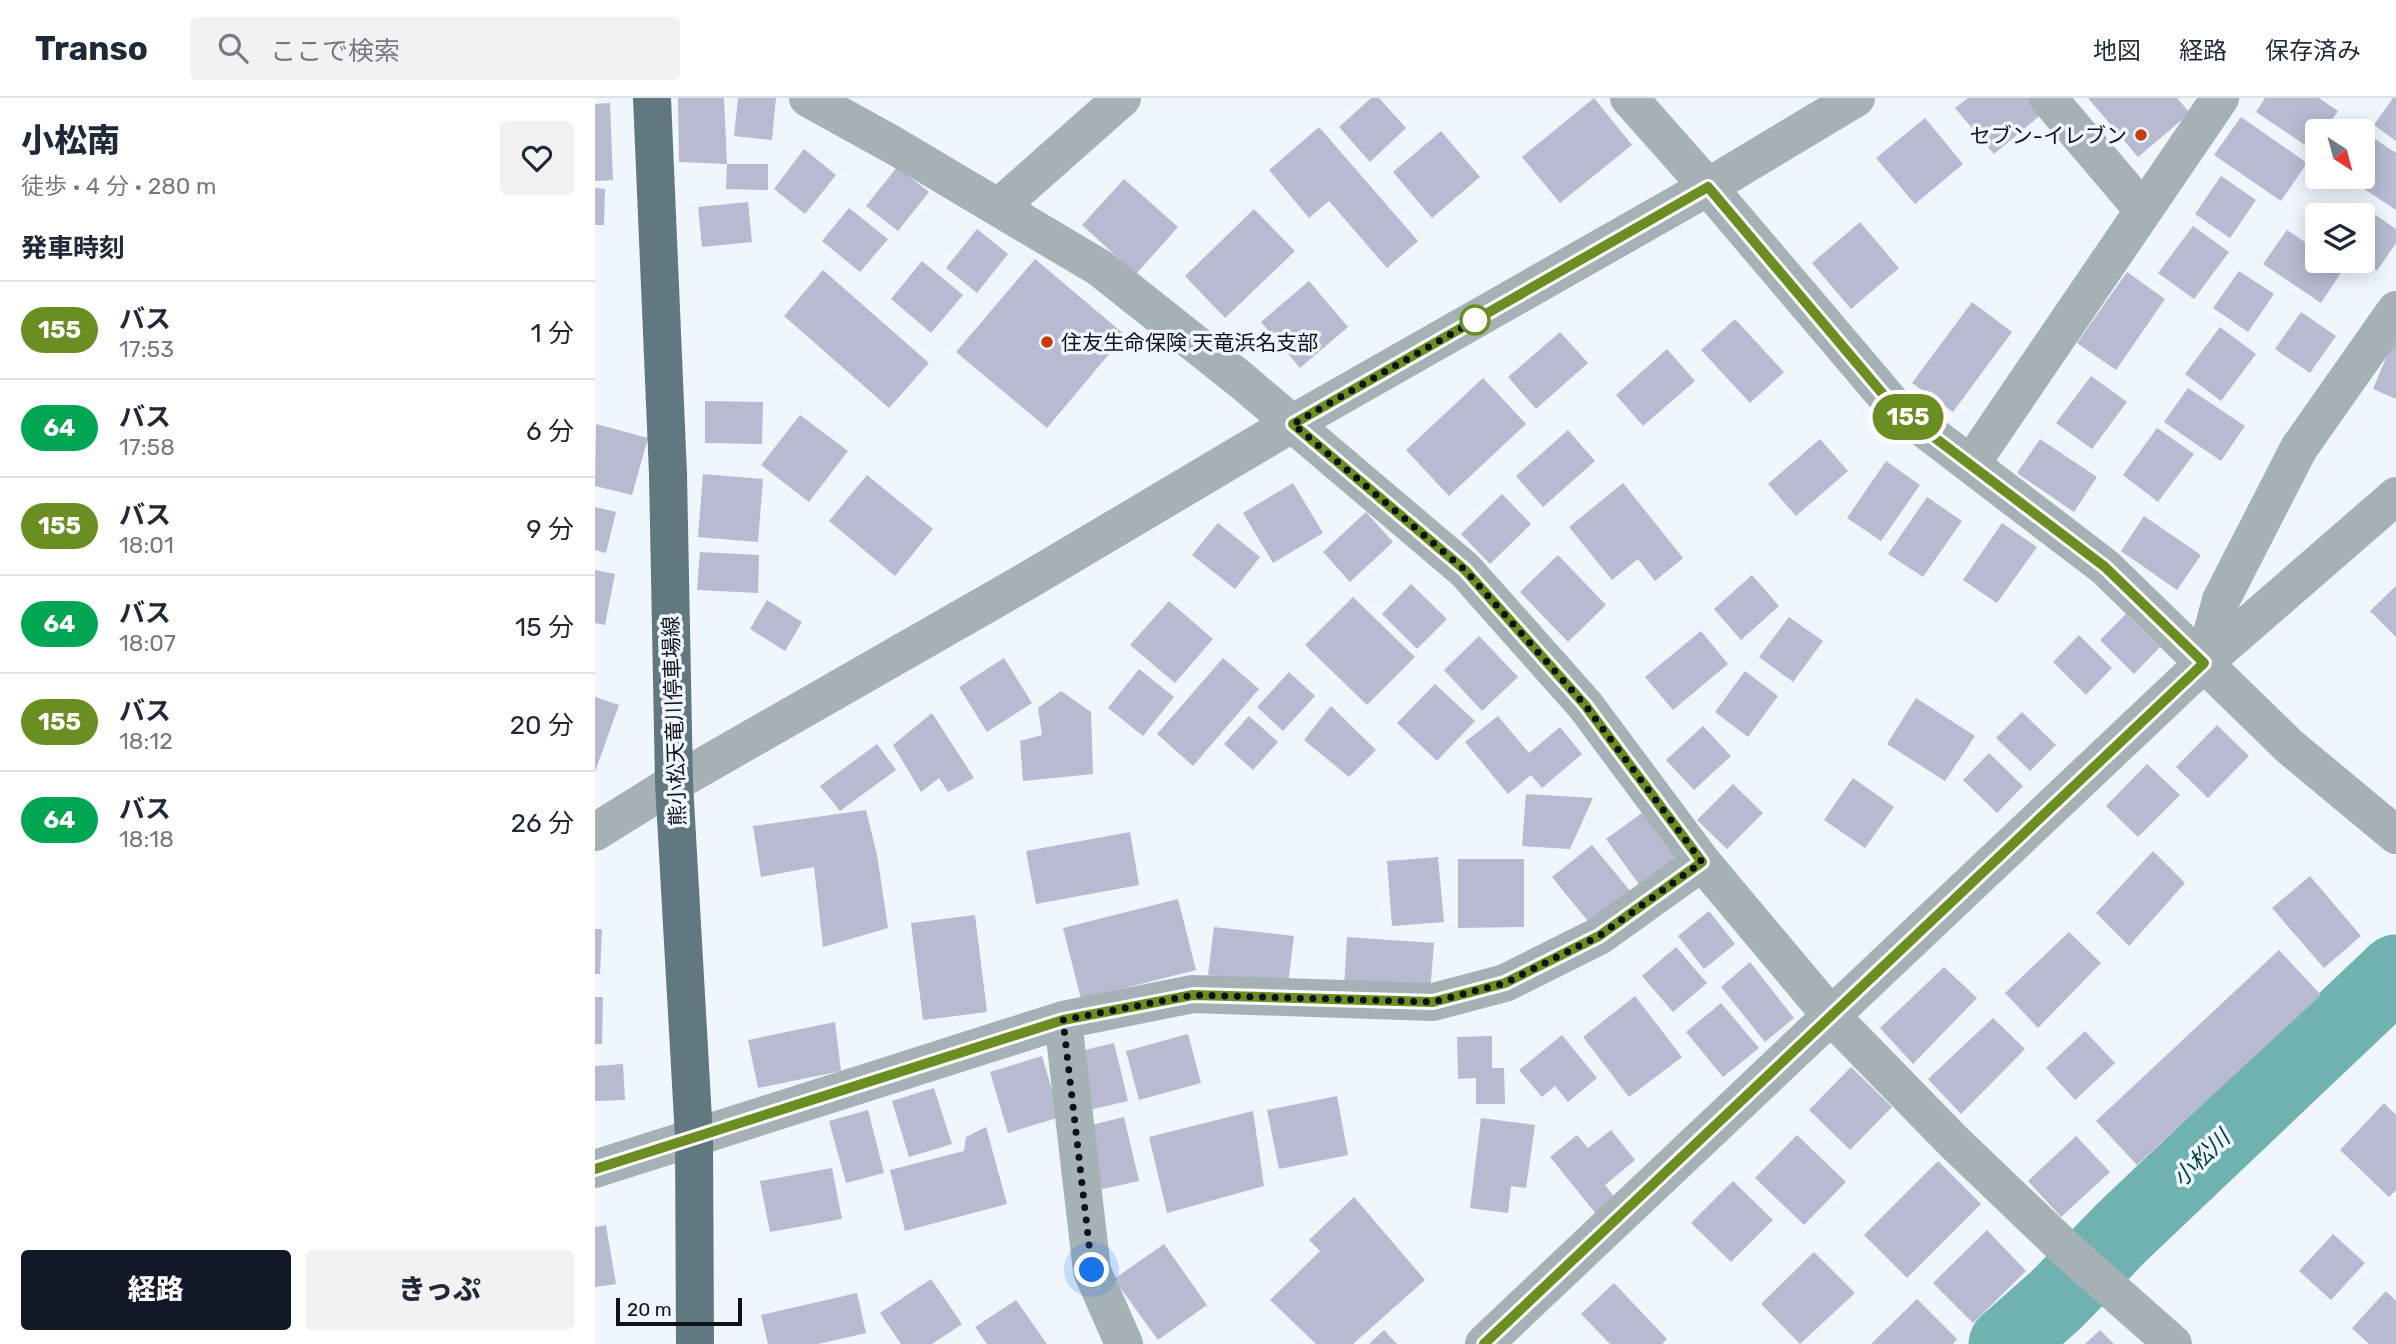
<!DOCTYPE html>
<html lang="ja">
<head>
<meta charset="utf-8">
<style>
	body { margin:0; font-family:Rubik,"Noto Sans JP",sans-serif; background:#f2f2f3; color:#1f2937; height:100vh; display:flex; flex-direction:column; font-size:26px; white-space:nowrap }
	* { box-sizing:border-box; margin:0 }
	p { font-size:23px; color:#747a83 }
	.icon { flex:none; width:38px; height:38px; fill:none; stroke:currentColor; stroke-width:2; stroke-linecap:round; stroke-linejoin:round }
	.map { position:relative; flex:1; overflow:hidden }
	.details { display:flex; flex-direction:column; background:#fff; width:595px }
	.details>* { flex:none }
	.badge { padding:0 14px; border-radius:23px; font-size:24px; line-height:46px }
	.needle { width:46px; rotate:144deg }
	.controls { position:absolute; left:1710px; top:21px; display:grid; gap:14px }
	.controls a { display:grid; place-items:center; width:70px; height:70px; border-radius:7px; background:#fff; box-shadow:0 4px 18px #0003; font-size:35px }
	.scale { position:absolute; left:21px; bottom:18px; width:126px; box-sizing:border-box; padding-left:7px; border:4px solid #0e131a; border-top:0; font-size:19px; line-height:24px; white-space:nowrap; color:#0e131a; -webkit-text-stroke:5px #eff6fe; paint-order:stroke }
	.you { position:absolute; width:35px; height:35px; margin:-18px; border:5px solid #fff; border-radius:50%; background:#1a73e8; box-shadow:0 0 0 10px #1a73e833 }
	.map>.badge { position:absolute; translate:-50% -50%; box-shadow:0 0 0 4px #fff }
	h2 { padding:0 21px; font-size:26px; line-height:63px }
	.round { display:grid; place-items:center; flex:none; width:74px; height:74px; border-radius:7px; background:#f2f2f3 }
	.head { display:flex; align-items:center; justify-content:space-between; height:119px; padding:0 21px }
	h1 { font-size:33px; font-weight:800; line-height:52px }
	.button { display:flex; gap:14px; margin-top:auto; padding:14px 21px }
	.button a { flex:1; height:80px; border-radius:7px; background:#111827; color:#fff; font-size:28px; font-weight:800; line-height:80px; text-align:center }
	.button a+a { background:#f2f2f3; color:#1f2937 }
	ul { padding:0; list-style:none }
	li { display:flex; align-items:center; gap:21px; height:98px; padding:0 21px; border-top:2px solid #e0e1e3 }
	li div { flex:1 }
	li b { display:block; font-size:26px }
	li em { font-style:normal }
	li .badge { min-width:77px; font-weight:700; text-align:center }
	header { display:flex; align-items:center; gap:42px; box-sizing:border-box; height:98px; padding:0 35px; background:#fff; border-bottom:2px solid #e0e1e3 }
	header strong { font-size:33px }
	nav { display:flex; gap:38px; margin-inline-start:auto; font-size:24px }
	.search { width:490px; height:63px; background:#f2f2f3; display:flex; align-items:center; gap:18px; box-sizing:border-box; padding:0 24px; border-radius:7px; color:#747a83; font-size:26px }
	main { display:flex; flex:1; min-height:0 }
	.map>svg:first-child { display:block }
</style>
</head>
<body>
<header>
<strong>Transo</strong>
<div class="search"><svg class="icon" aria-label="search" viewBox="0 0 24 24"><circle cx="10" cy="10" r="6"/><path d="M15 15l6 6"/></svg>ここで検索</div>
<nav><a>地図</a><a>経路</a><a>保存済み</a></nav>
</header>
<main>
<section class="details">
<div class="head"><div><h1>小松南</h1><p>徒歩 · 4 分 · 280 m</p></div><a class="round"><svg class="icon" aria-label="heart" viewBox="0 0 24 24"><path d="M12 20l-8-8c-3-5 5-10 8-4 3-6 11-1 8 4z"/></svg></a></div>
<h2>発車時刻</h2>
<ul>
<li><span class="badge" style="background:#6b8e23;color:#fff">155</span><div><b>バス</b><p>17:53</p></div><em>1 分</em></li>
<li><span class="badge" style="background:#00a651;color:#fff">64</span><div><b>バス</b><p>17:58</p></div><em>6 分</em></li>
<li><span class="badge" style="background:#6b8e23;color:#fff">155</span><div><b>バス</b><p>18:01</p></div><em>9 分</em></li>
<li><span class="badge" style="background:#00a651;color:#fff">64</span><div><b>バス</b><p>18:07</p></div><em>15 分</em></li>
<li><span class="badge" style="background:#6b8e23;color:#fff">155</span><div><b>バス</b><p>18:12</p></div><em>20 分</em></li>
<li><span class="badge" style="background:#00a651;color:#fff">64</span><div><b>バス</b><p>18:18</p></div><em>26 分</em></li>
</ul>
<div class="button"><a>経路</a><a>きっぷ</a></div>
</section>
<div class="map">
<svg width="1801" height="1246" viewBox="0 0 1801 1246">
	<rect width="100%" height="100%" fill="#eff6fe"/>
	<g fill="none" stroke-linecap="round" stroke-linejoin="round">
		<path stroke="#6fb2b0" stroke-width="75" d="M1411,1246L1461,1202L1527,1134L1801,874"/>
	</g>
	<path fill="#b8bad2" d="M83,0H129L132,66L84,64Z
		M143,0H181L177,42L139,38Z
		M776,0H784L811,30L775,64L744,29Z
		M999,0L1037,47L965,105L927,59Z
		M1373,0H1435L1448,15L1399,56L1360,10Z
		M1493,0H1582L1595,15L1543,59Z
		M1670,0H1724L1743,13L1729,33H1722V43L1716,51L1661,14Z
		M1798,0H1801V43L1779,27Z
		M15,5L18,82L0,83V6Z
		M1646,19L1712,65L1686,103L1619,57Z
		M1330,20L1368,66L1320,106L1281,60Z
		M724,29L823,143L792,170L734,103L714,120L674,72Z
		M846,33L885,79L837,120L798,74Z
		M1771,35L1801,55V112L1751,79H1768V40Z
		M209,51L241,77L210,116L179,91Z
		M132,66H173V92L131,91Z
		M302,69L334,94L303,133L271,108Z
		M1626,78L1661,102L1635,140L1600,116Z
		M529,81L583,129L541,176L487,127Z
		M0,90L10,91L9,127H0Z
		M153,104L157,144L107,149L103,109Z
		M254,110L293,141L265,174L227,143Z
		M659,111L700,153L630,220L590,178Z
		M1773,112L1801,131V145L1782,173L1768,163V120Z
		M1265,124L1304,170L1256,211L1217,165Z
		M1598,128L1634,154L1599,201L1563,175Z
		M382,131L413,156L382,195L351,170Z
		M1692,132L1722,152V163H1738L1749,170L1726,205L1668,166Z
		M440,161L530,237L452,330L361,254Z
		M327,163L368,197L336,235L296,201Z
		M228,172L334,265L294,310L189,218Z
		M1644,173L1679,196L1653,234L1618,210Z
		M1532,174L1570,201L1521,272L1482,245Z
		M714,183L753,229L705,270L666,224Z
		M1377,204L1417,234L1358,314L1317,285Z
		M1706,214L1741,238L1715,275L1680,251Z
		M1140,221L1189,274L1155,305L1106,252Z
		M1625,229L1661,256L1626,303L1590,276Z
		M965,234L993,265L941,311L913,279Z
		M1801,236V301L1778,291Z
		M1072,251L1100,283L1048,328L1021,297Z
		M1496,278L1532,304L1497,351L1461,325Z
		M888,280L931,326L854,398L811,352Z
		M1593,290L1650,328L1626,363L1569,324Z
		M110,303L168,304L167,346L110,345Z
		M205,317L253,353L214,404L166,367Z
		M1,326L53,340L37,397L0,388Z
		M1562,330L1599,356L1563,404L1528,377Z
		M973,332L1000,363L948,409L921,378Z
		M1225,341L1253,373L1201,418L1173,386Z
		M1445,341L1502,379L1479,414L1422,375Z
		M1291,363L1325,387L1286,443L1252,420Z
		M108,376L168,381L163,444L103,439Z
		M272,377L338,431L300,478L234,423Z
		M698,385L728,435L678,465L648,415Z
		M1028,385L1088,460L1060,483L1043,461L1017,482L974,429Z
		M907,396L936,426L895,466L866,436Z
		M1332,399L1367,423L1328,479L1293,456Z
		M0,409L21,414L11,455L0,452Z
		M771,414L798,444L755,484L728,454Z
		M1549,418L1606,457L1582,492L1526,453Z
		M623,425L665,459L640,491L597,457Z
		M1407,425L1442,449L1402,505L1368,482Z
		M105,454L164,457L163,495L102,492Z
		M963,457L1011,507L973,544L925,494Z
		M0,472L20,476L10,527L0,525Z
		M1157,477L1184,508L1146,542L1119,511Z
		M816,486L852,521L822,551L787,516Z
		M1801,488V539L1775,513Z
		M758,499L820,559L772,607L710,547Z
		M172,502L207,524L190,553L155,531Z
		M574,503L618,541L580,585L535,547Z
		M1531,516L1565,549L1539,576L1505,542Z
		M1194,519L1228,543L1198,584L1164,559Z
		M1106,533L1133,566L1078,612L1050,579Z
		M1484,537L1517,570L1491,597L1458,564Z
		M884,538L923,579L887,613L849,572Z
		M409,560L437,605L392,634L364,589Z
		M628,560L664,591L598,668L562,636Z
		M544,571L579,599L548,638L513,610Z
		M1150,573L1183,598L1153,639L1120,614Z
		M694,574L720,598L688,633L662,609Z
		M840,586L880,623L842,663L802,625Z
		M466,593L496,614L498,676L428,683L425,643L447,637L443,610Z
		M0,599L24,607L0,674Z
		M1321,600L1380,638L1350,683L1292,646Z
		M736,608L781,652L754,679L709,642Z
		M1427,614L1461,647L1435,673L1401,640Z
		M337,615L379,680L353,694L344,680L326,694L298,647Z
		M654,618L683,644L658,672L629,646Z
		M903,618L934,655L965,629L987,656L947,690L936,677L913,696L870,644Z
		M1622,627L1654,658L1613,700L1581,669Z
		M1108,628L1136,658L1099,692L1071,662Z
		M282,646L301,672L245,713L225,688Z
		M1394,655L1428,688L1402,715L1368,682Z
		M1552,666L1585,697L1543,739L1511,708Z
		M1258,680L1299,709L1270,750L1229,722Z
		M1138,686L1168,715L1132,751L1102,722Z
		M931,696L998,700L975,751L927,748Z
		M271,712L282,757L293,830L228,849L219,769L166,779L158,728Z
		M1047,715L1082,762L1046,789L1011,741Z
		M535,734L544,787L441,806L431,753Z
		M997,747L1042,801L1001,833L957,779Z
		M1558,753L1590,785L1534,848L1501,815Z
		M843,759L849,824L797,828L792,763Z
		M863,761H929V829L863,830Z
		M1715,778L1766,838L1729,870L1677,810Z
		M583,801L601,872L486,901L468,830Z
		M1114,813L1140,846L1109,871L1083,838Z
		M380,817L392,914L328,922L316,825Z
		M619,829L699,838L693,886L613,877Z
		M0,831H7L5,876H0Z
		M1474,834L1506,865L1443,930L1410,895Z
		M752,839L839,845L835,895L749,889Z
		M1081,849L1112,885L1078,914L1047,878Z
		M1684,852L1726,897L1542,1067L1501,1023Z
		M1155,864L1199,920L1170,944L1126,889Z
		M1349,869L1382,900L1318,966L1285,930Z
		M1040,898L1087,959L1034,999L988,939Z
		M0,899H8L7,946H0Z
		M1126,905L1164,950L1128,979L1091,934Z
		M1398,920L1430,951L1366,1016L1333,981Z
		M240,924L246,973L163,990L153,942Z
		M1490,933L1520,965L1480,1002L1451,970Z
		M593,936L606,985L544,1002L531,953Z
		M967,937L1002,980L973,1004L960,988L947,999L924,972Z
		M897,938V970H909L910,1006H881V980L863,981L862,939Z
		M519,945L533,1003L494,1012L481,954Z
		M447,958L465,1019L413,1035L395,974Z
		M28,966L30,1002L0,1003V968Z
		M1256,969L1297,1009L1255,1052L1214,1012Z
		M339,990L357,1046L314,1059L297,1003Z
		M742,998L753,1057L684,1071L672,1012Z
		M1789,1005L1801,1017V1092L1794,1099L1745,1052Z
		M273,1012L289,1075L251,1085L234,1023Z
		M658,1013L669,1088L572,1115L554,1039Z
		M529,1019L544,1083L507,1091L492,1028Z
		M886,1020L940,1027L931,1090L916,1088L913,1115L875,1110Z
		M391,1029L412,1106L310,1133L295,1072L369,1053L371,1039Z
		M1016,1032L1040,1062L1010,1087L1021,1101L1002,1117L955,1059L982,1037L993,1050Z
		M1202,1037L1251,1084L1209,1127L1160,1080Z
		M1481,1038L1515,1074L1466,1119L1433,1083Z
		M1343,1063L1386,1106L1312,1180L1269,1137Z
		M237,1070L247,1121L175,1134L165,1083Z
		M1138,1083L1178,1122L1136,1164L1096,1125Z
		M759,1099L830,1182L758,1246H721L675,1202L725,1153L714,1142Z
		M11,1127L21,1186L0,1189V1129Z
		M1392,1132L1431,1173L1378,1225L1338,1185Z
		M1738,1136L1770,1165L1736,1202L1704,1173Z
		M569,1146L612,1207L563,1242L519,1181Z
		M1219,1154L1260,1195L1205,1246L1166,1206Z
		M336,1181L367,1226L337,1246H306L285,1215Z
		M1019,1185L1072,1241L1067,1246H1015L986,1216Z
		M1791,1193L1801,1203V1246H1774L1757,1230Z
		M262,1195L271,1235L223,1246H173L166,1217Z
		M1322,1201L1362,1241L1358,1246H1276Z
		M421,1202L452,1246H392L380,1229Z
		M789,1232L802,1246H774Z
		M1505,1232L1519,1246H1490Z"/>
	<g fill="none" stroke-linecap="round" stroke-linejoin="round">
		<path stroke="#a5b1b5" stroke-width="38" d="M213,0L298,47L505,170L646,282L870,472L990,607L1107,764L1237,919L1359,1044L1472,1152L1578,1246
			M1034,0L1113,89L1299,308L1510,469L1694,648L1801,737
			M1453,0L1548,112
			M404,109L527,0
			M1376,366L1625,0
			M1609,565L1626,502L1704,350L1801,212
			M0,734L79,685L430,484L698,325L1113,89L1261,0
			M468,922L497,1173L529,1246
			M0,1071L468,922L598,896L838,904L910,885L1004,838L1107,764
			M889,1246L1609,565L1801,398"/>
		<path stroke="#627880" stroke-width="38" d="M57,0L73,376L79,685L99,1039L100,1246"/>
	</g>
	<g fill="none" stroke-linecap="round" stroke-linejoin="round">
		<defs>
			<path id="line" d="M0,1071L468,922L598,897L838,904L910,885L1004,838L1107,764L990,607L870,472L698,326L1113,89L1298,308L1510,469L1609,565L889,1246"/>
		</defs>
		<use href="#line" stroke="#fff" stroke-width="16"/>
		<use href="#line" stroke="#6b8e23" stroke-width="10"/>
		<path stroke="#0e131a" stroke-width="7" stroke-dasharray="0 12.6" d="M497,1172L468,922L598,897L838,904L910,885L1004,838L1107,764L990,607L870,472L698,326L886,219L880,222"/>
	</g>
	<g fill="#c43c0a" stroke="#eff6fe" stroke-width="2.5">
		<circle cx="1546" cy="37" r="7"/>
		<circle cx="452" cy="244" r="7"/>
	</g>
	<circle fill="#fff" stroke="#6b8e23" stroke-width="3.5" cx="880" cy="222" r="14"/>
	<g text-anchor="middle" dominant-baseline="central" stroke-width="7" stroke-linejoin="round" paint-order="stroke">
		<g font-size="21" fill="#0e131a" stroke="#eff6fe" text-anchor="end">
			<text x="1532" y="37">セブン-イレブン</text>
			<text x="466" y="244" text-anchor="start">住友生命保険 天竜浜名支部</text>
		</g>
		<g font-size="21" fill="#0e131a" stroke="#eff6fe">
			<text transform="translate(79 623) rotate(-92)">熊小松天竜川停車場線</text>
		</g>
		<g font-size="23" font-style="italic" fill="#004140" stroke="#eff6fe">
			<text transform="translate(1606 1060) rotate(-44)">小松川</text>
		</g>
	</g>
</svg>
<div class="controls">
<a><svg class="needle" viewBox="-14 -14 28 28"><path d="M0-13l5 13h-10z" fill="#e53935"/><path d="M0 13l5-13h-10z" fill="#747a83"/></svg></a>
<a><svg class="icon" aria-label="layers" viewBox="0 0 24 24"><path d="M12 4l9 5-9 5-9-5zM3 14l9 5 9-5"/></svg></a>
</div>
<div class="scale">20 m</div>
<div class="you" style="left:497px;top:1172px"></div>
<b class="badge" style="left:1313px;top:319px;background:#6b8e23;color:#fff">155</b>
</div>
</main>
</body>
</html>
